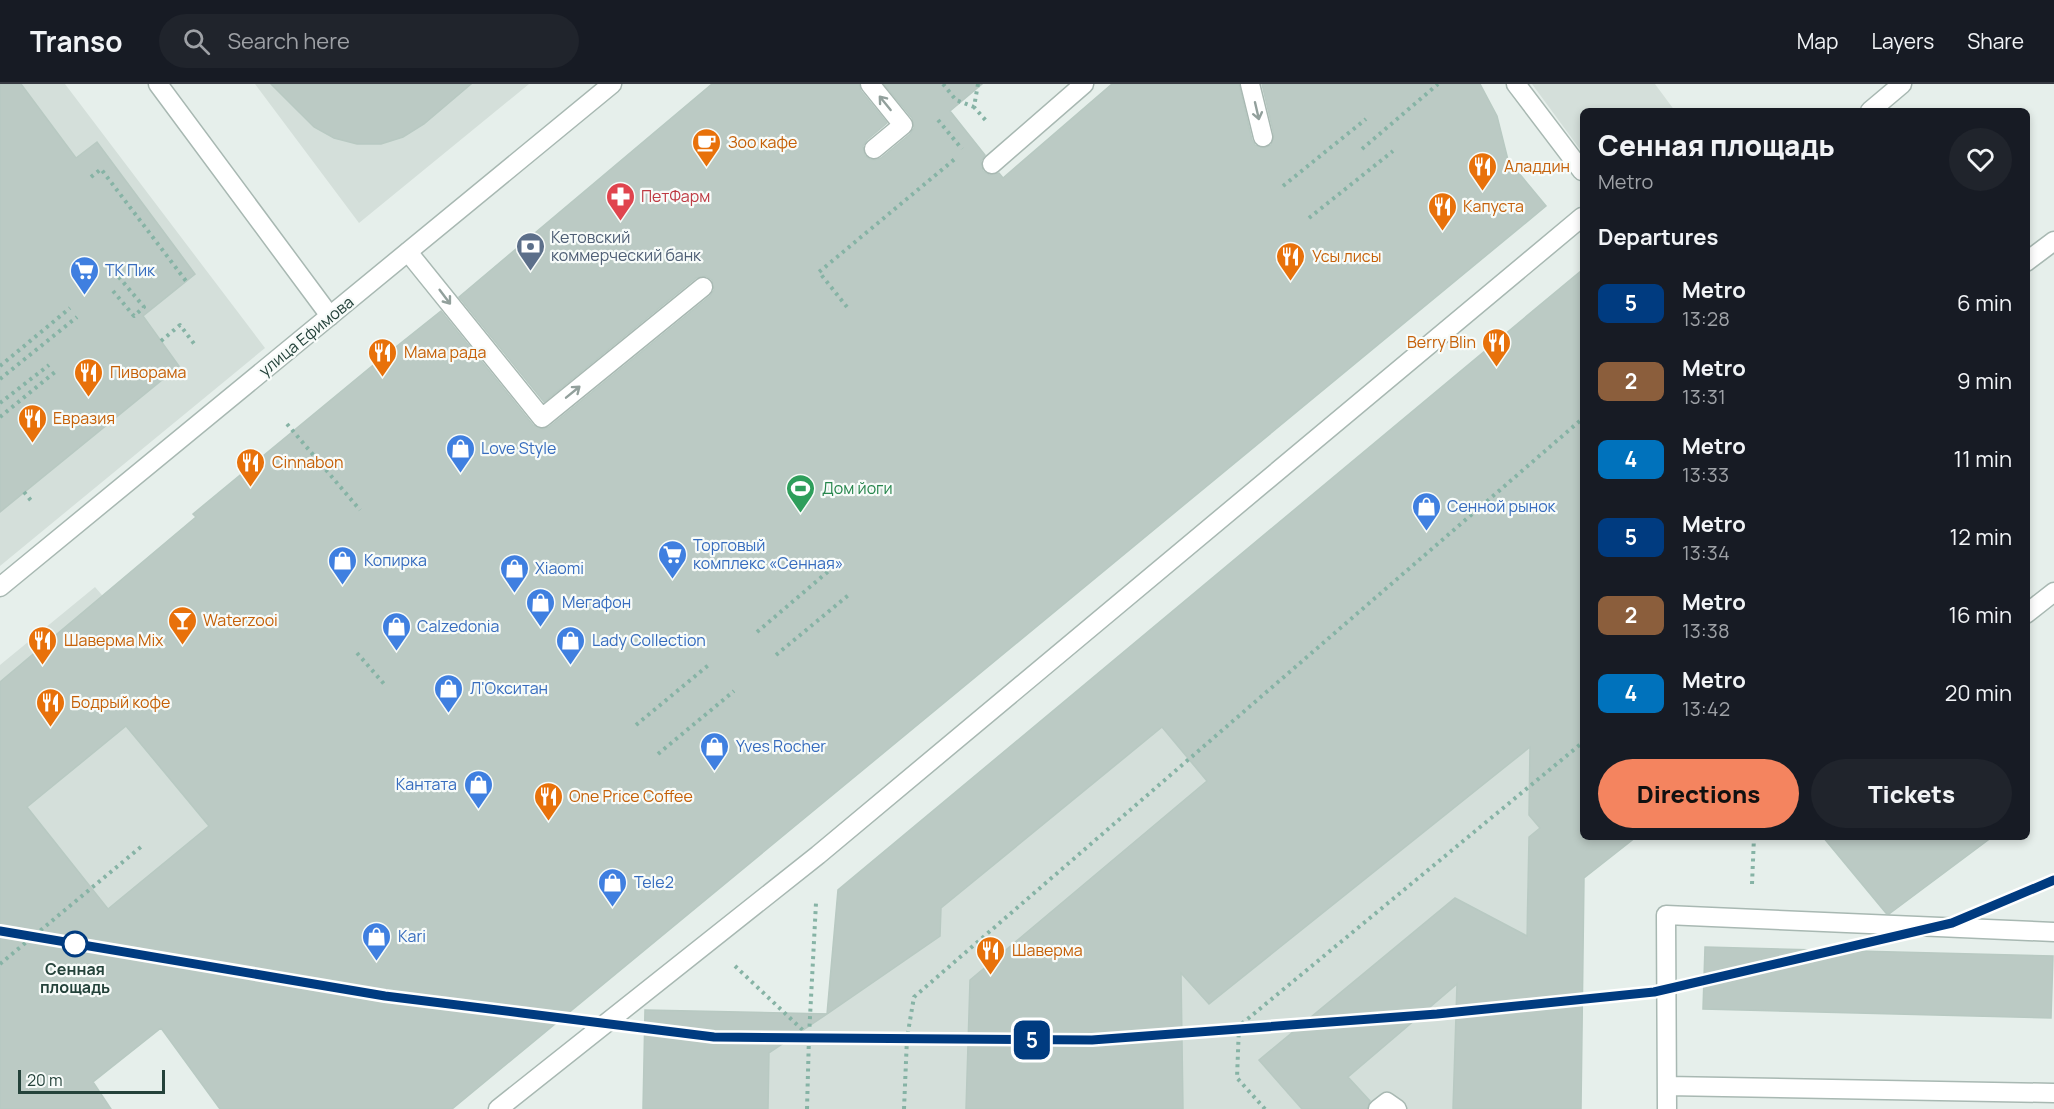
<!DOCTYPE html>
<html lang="en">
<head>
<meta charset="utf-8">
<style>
	body { margin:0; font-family:Manrope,sans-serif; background:#20242c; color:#f1f3f6; height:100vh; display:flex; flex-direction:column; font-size:22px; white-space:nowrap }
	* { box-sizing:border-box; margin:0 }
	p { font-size:20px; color:#9ea1a6 }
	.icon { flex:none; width:33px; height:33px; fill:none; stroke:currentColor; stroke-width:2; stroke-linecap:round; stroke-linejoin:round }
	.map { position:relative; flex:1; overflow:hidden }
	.drawer { position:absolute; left:1580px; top:24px; width:450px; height:732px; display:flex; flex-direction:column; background:#171b24; border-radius:9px; box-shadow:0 3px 9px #0003 }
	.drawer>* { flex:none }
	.badge { padding:0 12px; border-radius:9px; font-size:21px; line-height:39px }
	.scale { position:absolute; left:18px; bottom:15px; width:147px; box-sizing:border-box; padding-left:6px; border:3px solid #24423a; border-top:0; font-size:16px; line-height:21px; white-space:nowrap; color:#24423a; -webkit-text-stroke:4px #f7fbf9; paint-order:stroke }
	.map>.badge { position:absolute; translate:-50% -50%; box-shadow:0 0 0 3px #fff }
	h2 { padding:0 18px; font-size:22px; line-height:54px }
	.round { display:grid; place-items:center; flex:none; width:63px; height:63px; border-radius:32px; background:#20242c }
	.summary { display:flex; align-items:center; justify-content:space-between; height:102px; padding:0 18px }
	h1 { font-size:28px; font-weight:800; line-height:45px }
	.action { display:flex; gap:12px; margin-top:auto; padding:12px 18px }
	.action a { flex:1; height:69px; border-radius:36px; background:#f4845f; color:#111; font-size:24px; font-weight:800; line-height:69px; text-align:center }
	.action a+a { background:#20242c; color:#f1f3f6 }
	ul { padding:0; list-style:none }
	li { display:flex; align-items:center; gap:18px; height:78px; padding:0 18px }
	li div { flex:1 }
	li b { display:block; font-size:22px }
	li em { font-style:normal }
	li .badge { min-width:66px; font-weight:700; text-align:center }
	header { display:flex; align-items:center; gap:36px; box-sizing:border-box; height:84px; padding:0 30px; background:#171b24; border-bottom:2px solid #363941 }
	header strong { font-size:28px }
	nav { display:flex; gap:33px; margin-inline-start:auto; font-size:21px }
	.search { width:420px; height:54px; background:#20242c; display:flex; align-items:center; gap:15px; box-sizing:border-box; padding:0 21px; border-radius:33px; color:#9ea1a6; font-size:22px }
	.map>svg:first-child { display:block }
</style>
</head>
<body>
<header>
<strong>Transo</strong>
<div class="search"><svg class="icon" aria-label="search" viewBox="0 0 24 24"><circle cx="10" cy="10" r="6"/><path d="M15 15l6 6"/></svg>Search here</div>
<nav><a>Map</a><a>Layers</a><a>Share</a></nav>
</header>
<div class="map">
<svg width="2054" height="1025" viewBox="0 0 2054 1025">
	<rect width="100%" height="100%" fill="#e6efeb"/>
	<path fill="#d4dfda" d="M0,0H65L265,264L0,482Z
		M255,0H529L359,139Z
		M1532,0H1655L1675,27H1582V68Z
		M1582,186V709L1529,753L1522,1025H768L770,929H827L838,806Z
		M95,503L309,752L0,999V581Z"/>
	<path fill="#bbcac4" stroke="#b8c9c2" stroke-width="1.5" fill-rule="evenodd" d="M0,0H21L76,74L97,58L195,190L143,232L179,282L0,428Z
		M271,0H471L424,40L403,53L381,60H357L334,54L314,43Z
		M712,0H859L861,7L887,39L867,56L863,62L865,72L870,75L875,76L881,74L910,50L914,44L912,34L884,0H982L950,27L985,71L981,77L983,87L989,91L999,89L1003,94L1112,0H1239L1252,56L1255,61L1265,64L1271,61L1274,51L1262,0H1480L1497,32L1508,76L1546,122L452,1025H220L161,944L93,998L111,1025H0V598L196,433L193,430L372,282L441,227L533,341L543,345L549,343L710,212L714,206L712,196L706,192L696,194L544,318L459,213ZM126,642L209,742L108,825L27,723Z
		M1582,186V753H1636L1584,794L1581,1025H1453L1457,900L1348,993L1370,1017L1367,1025H1302L1259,976L1455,814L1527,852L1529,753L1540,744L1529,731L1530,663L1209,920L1181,889L1183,1025H966L970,896L1207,697L1162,643L941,824L940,852L827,930L838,806Z
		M1823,753H1992L1889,830L1886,829Z
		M1705,863L2053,872L2051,934L1703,925Z
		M645,926L827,930L769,969L768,1025H643Z"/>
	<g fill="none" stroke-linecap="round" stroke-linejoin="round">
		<defs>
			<path id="service" d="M158,0L330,232
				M870,0L903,41L874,65
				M1250,0L1263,53
				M1516,0L1582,87
				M1870,27L1902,0
				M992,80L1084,0
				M408,168L542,334L703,203
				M2026,178L2054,157
				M2026,530L2054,508
				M1667,1002L2054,1009
				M498,1025L818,771L1582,133
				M1378,1025L1387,1018L1397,1025
				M1667,1025L1666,831L2054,848"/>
			<path id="tertiary" d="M0,503L612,0"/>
		</defs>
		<use href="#service" stroke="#a8b8b2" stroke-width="21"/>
		<use href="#tertiary" stroke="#a8b8b2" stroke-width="21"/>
		<path stroke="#86b3a5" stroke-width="4" stroke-dasharray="3 4.5" stroke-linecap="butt" d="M943,0L956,16L974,23
			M978,0L974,23L988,39
			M938,36L962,65
			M1362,65L1438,0
			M91,93L101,85L186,197
			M1283,102L1366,35
			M1309,134L1393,67
			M113,207L134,232L144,223L118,192
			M847,223L819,188L956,74
			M161,257L180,241L195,261
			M0,282L70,224
			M0,295L77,233
			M0,319L49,281
			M0,333L55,288
			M287,340L360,426
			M24,408L33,419
			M757,548L831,485
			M357,569L385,601
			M776,571L851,509
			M636,641L711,579
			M658,670L734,607
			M1752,800L1754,753
			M0,880L142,762
			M735,882L809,952L907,954
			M807,1025L809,952L816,819
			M904,1025L907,954L914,913L1582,335
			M1265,1025L1237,994L1239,942L1582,659"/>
		<use href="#service" stroke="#fff" stroke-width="18"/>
		<use href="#tertiary" stroke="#fff" stroke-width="18"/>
	</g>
	<defs><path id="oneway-shaft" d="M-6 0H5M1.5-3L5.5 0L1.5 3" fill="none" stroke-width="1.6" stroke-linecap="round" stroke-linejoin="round" transform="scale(1.5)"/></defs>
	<g stroke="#92a09c">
		<use href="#oneway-shaft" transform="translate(885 19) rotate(-129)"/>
		<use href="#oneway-shaft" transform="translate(1257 27) rotate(77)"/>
		<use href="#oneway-shaft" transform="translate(445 213) rotate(53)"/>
		<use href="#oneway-shaft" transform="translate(573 308) rotate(-39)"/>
	</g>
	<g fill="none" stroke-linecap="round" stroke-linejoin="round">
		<defs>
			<path id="line" d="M0,847L385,912L714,953L1092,956L1437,930L1654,908L1952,839L2054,796"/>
		</defs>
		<use href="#line" stroke="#fff" stroke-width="14"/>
		<use href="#line" stroke="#003b80" stroke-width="9"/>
	</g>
	<defs>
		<symbol id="cafe-pin" viewBox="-11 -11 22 30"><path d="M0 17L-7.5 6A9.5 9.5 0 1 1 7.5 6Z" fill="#e8710a" stroke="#f7fbf9"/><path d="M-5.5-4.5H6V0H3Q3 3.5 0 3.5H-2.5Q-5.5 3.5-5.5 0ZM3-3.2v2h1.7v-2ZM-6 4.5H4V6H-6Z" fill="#fff"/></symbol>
		<symbol id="restaurant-pin" viewBox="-11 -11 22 30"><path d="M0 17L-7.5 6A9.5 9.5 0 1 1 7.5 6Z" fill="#e8710a" stroke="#f7fbf9"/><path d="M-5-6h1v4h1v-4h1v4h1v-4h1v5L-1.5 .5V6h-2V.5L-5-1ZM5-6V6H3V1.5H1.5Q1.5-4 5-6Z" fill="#fff"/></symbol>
		<symbol id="pharmacy-pin" viewBox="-11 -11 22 30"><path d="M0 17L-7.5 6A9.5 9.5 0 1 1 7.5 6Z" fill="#e0444e" stroke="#f7fbf9"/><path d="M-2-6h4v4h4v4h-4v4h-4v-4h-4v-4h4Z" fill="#fff"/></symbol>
		<symbol id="bank-pin" viewBox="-11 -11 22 30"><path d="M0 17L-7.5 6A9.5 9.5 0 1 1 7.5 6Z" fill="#5c6f8a" stroke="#f7fbf9"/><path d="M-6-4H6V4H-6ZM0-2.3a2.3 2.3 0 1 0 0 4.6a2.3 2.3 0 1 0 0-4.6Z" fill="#fff"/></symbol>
		<symbol id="supermarket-pin" viewBox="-11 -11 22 30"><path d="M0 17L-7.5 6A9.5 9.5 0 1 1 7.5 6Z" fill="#3f7fe0" stroke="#f7fbf9"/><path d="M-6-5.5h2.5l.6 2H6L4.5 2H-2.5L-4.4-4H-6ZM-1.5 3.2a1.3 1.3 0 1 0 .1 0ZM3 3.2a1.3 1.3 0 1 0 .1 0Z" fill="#fff"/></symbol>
		<symbol id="shop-pin" viewBox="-11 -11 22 30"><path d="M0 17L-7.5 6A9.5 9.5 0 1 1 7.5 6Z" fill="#3f7fe0" stroke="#f7fbf9"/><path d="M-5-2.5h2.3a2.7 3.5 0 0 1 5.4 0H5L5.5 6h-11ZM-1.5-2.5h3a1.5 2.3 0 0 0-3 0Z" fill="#fff"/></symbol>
		<symbol id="stadium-pin" viewBox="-11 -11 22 30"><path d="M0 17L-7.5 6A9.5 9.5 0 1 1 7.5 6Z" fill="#2e9e5b" stroke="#f7fbf9"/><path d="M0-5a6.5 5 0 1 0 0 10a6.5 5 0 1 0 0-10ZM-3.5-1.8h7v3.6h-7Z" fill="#fff"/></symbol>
		<symbol id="bar-pin" viewBox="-11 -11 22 30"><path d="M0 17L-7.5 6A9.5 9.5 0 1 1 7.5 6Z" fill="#e8710a" stroke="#f7fbf9"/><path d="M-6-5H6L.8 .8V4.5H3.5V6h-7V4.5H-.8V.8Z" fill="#fff"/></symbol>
	</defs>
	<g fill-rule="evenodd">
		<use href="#cafe-pin" x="690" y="42" width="33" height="45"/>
		<use href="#restaurant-pin" x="1466" y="66" width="33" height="45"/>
		<use href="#pharmacy-pin" x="604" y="96" width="33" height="45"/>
		<use href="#restaurant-pin" x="1426" y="106" width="33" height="45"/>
		<use href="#bank-pin" x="514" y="146" width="33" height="45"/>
		<use href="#restaurant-pin" x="1274" y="156" width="33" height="45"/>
		<use href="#supermarket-pin" x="68" y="170" width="33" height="45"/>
		<use href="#restaurant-pin" x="1480" y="242" width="33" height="45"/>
		<use href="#restaurant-pin" x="366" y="252" width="33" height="45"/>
		<use href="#restaurant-pin" x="72" y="272" width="33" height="45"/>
		<use href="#restaurant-pin" x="16" y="318" width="33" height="45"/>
		<use href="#shop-pin" x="444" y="348" width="33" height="45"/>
		<use href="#restaurant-pin" x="234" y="362" width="33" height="45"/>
		<use href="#stadium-pin" x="784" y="388" width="33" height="45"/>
		<use href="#shop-pin" x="1410" y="406" width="33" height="45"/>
		<use href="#supermarket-pin" x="656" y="454" width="33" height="45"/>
		<use href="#shop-pin" x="326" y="460" width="33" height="45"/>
		<use href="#shop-pin" x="498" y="468" width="33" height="45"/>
		<use href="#shop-pin" x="524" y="502" width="33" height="45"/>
		<use href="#bar-pin" x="166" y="520" width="33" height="45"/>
		<use href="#shop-pin" x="380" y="526" width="33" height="45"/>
		<use href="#restaurant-pin" x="26" y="540" width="33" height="45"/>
		<use href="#shop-pin" x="554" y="540" width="33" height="45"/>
		<use href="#shop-pin" x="432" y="588" width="33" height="45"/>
		<use href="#restaurant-pin" x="34" y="602" width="33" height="45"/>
		<use href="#shop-pin" x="698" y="646" width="33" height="45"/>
		<use href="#shop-pin" x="462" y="684" width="33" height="45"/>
		<use href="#restaurant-pin" x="532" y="696" width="33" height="45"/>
		<use href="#shop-pin" x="596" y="782" width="33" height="45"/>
		<use href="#shop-pin" x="360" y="836" width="33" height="45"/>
		<use href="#restaurant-pin" x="974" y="850" width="33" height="45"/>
	</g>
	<circle fill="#fff" stroke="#003b80" stroke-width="3" cx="75" cy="860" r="12"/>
	<g text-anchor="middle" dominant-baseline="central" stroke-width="4.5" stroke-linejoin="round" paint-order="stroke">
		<g font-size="16" fill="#c56008" stroke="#f7fbf9" text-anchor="start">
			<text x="728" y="58">Зоо кафе</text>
			<text x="1504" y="82">Аладдин</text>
			<text x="1463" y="122">Капуста</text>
			<text x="1312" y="172">Усы лисы</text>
			<text x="1476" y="258" text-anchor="end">Berry Blin</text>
			<text x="404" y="268">Мама рада</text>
			<text x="110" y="288">Пиворама</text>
			<text x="53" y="334">Евразия</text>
			<text x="272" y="378">Cinnabon</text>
			<text x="203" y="536">Waterzooi</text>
			<text x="64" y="556">Шаверма Mix</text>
			<text x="71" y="618">Бодрый кофе</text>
			<text x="569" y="712">One Price Coffee</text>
			<text x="1012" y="866">Шаверма</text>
		</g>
		<g font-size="16" fill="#be3a42" stroke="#f7fbf9" text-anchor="start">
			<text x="641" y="112">ПетФарм</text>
		</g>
		<g font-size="16" fill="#4e5e75" stroke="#f7fbf9" text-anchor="start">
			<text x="551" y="153">Кетовский<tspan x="551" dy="18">коммерческий банк</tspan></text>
		</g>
		<g font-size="16" fill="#366cbe" stroke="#f7fbf9" text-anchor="start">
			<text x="105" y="186">ТК Пик</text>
			<text x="481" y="364">Love Style</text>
			<text x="1447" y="422">Сенной рынок</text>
			<text x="693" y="461">Торговый<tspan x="693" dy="18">комплекс «Сенная»</tspan></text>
			<text x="364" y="476">Копирка</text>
			<text x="535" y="484">Xiaomi</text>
			<text x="562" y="518">Мегафон</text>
			<text x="417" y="542">Calzedonia</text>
			<text x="592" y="556">Lady Collection</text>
			<text x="470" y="604">Л'Окситан</text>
			<text x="736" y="662">Yves Rocher</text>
			<text x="457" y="700" text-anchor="end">Кантата</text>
			<text x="634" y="798">Tele2</text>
			<text x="398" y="852">Kari</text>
		</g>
		<g font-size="16" fill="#24423a" stroke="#f7fbf9">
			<text transform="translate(306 252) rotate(-39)">улица Ефимова</text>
		</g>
		<g font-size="16" fill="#27864d" stroke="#f7fbf9" text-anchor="start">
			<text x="822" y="404">Дом йоги</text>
		</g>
		<g font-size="16" font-weight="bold" fill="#24423a" stroke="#f7fbf9">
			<text x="75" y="885">Сенная<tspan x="75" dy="18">площадь</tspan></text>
		</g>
	</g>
</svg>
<div class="scale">20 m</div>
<b class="badge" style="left:1032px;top:956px;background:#003b80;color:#fff">5</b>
<section class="drawer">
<div class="summary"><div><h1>Сенная площадь</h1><p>Metro</p></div><a class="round"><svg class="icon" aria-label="heart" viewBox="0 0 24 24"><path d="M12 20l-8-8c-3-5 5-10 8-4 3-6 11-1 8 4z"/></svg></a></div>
<h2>Departures</h2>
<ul>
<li><span class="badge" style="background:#003b80;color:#fff">5</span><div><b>Metro</b><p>13:28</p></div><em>6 min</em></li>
<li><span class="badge" style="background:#8b5e3c;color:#fff">2</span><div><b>Metro</b><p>13:31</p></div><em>9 min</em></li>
<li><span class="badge" style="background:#0072bc;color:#fff">4</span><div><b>Metro</b><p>13:33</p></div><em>11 min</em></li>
<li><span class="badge" style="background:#003b80;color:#fff">5</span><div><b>Metro</b><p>13:34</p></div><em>12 min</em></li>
<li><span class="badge" style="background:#8b5e3c;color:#fff">2</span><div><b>Metro</b><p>13:38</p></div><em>16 min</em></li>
<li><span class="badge" style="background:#0072bc;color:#fff">4</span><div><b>Metro</b><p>13:42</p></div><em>20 min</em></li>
</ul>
<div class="action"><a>Directions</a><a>Tickets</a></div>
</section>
</div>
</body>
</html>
